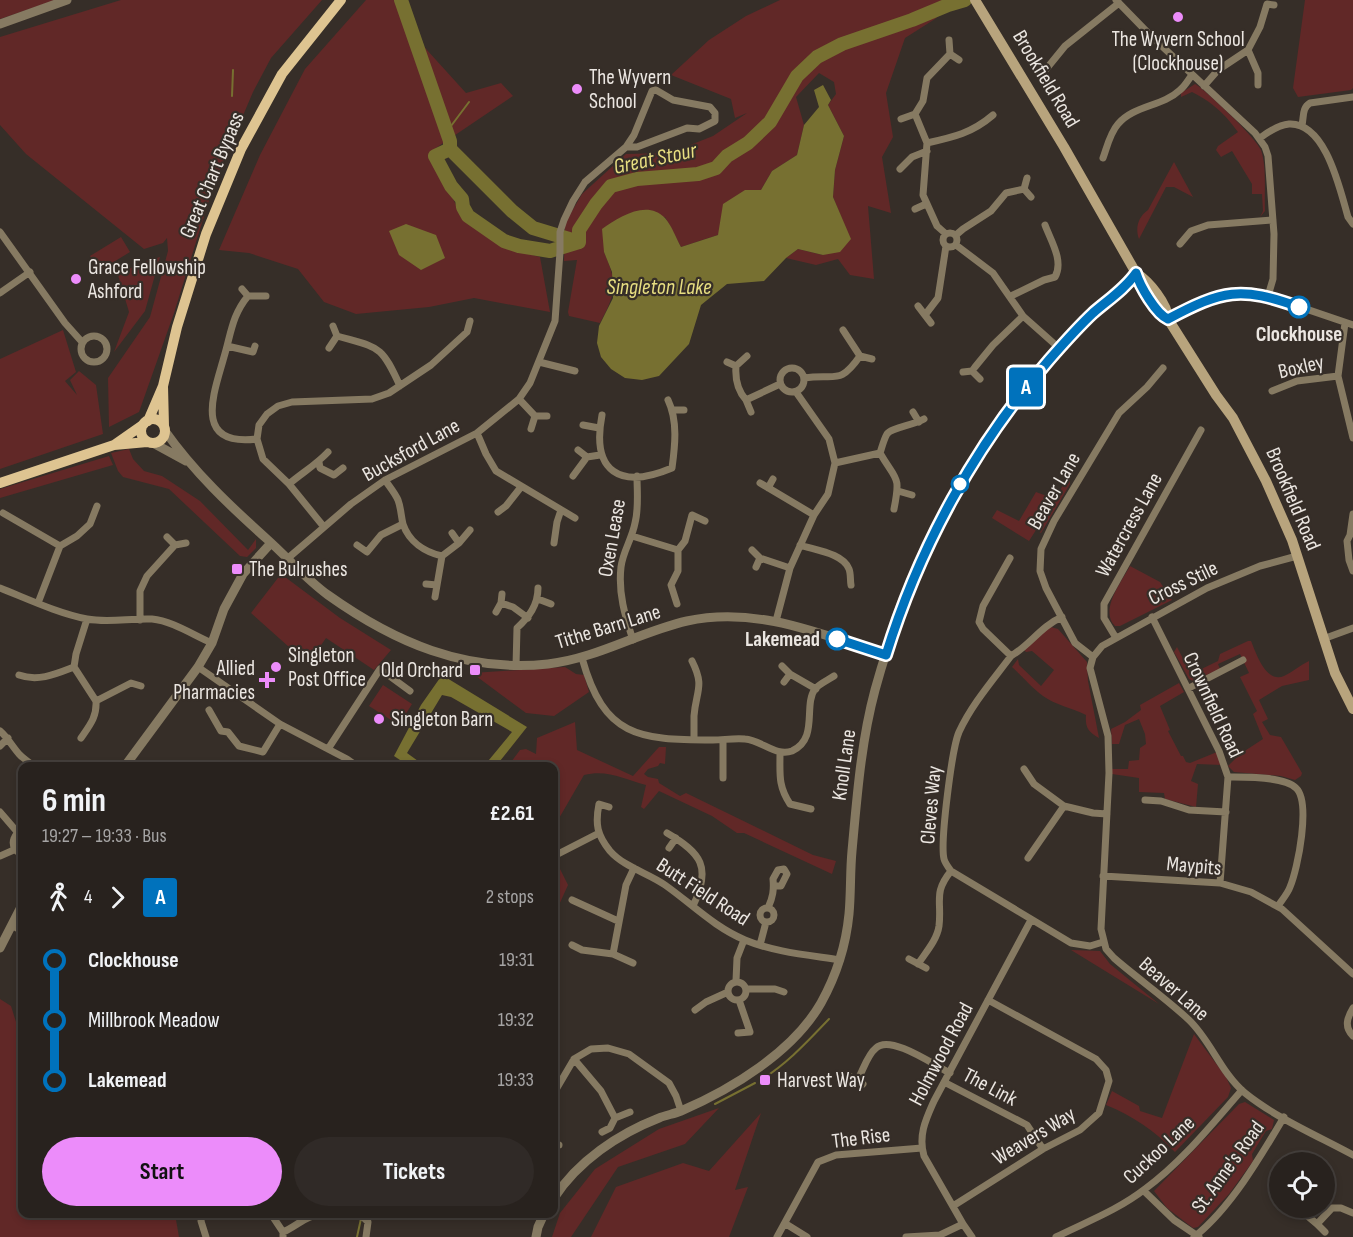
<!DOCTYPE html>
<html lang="en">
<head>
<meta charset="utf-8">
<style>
	body { margin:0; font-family:"Sofia Sans Condensed",sans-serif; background:#302a27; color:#f1f3f6; height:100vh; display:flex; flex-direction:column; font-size:22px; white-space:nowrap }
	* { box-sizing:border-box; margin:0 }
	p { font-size:20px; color:#a5a4a4 }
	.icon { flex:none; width:33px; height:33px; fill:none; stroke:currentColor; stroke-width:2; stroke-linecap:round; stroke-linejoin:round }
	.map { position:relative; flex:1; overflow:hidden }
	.drawer { position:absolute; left:18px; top:762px; width:540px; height:456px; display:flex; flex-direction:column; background:#28221e; border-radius:12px; box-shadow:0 3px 9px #0003,0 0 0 2px #443f3c }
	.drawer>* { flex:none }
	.badge { padding:0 12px; border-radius:4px; font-size:21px; line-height:39px }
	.tools { position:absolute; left:1269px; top:1152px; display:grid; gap:12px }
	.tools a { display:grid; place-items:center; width:66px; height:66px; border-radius:50%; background:#28221e; box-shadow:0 3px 9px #0003,0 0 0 2px #443f3c; font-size:30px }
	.map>.badge { position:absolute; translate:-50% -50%; box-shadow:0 0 0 3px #fff }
	.legs { display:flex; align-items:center; gap:9px; height:66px; padding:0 24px; font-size:20px }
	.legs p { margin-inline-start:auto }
	.overview { display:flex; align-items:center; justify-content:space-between; height:102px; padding:0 24px }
	h1 { font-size:33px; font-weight:700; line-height:45px }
	.primary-button { display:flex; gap:12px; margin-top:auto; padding:12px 24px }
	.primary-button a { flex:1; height:69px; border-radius:36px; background:#ec8cfa; color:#111; font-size:24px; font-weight:700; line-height:69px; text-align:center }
	.primary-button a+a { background:#302a27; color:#f1f3f6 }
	ul { padding:0 24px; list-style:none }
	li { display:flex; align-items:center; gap:21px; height:60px; font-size:22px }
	li i { display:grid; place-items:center; width:9px; height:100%; margin:0 8px; background:currentColor }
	li i::after { content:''; width:15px; height:15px; margin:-8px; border:4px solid; border-radius:50%; background:#28221e }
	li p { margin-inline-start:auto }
	li:first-child i { background:linear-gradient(#0000 50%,currentColor 0) }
	li:last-child i { background:linear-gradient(currentColor 50%,#0000 0) }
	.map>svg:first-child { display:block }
</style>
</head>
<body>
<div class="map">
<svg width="1353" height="1237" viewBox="0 0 1353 1237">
	<rect width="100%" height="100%" fill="#362e28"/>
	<path fill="#612827" d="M0,0H56L0,19Z
		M121,0H322L271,58L253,92L215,181L174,313L139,412L109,427L108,378L150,317L168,251L167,238L163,243L144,249L26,154L0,125V37Z
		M366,0H394L410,40L417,39L466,93L501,83L513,96L430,152L458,209L466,221L476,226L502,247L540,257L550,312L474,298L429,307L356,314L324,302L298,269L249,253L219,250L260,155L305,69Z
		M780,0H954L935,19L905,38L886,93L893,137L882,157L891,213L868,206L874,279L850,275L838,259L816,265L786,258L798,249L823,255L850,239L833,197L835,170L844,136L828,105L836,94L834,82L819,73L796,97L804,125L797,155L772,171L761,190L718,235L681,247L665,217L604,252C618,284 616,293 600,323L569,316L568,312L577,260L564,261L565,223L582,194L626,154L670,153L713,136L747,113L735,118L731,99L671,75L709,40L746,16Z
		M1305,0H1353V88L1351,90L1298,97L1293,88Z
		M1195,84C1205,89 1258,140 1261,150C1267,168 1264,192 1265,211L1260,217L1263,211L1262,194H1252V184L1232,151L1221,157L1216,150L1218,146L1238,132C1223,112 1213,103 1192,92L1181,97V93Z
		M1174,162L1193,197L1174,187H1166L1139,239C1135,228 1138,217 1148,210Z
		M121,237L130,252L99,271L90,256Z
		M160,257L145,311L114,352L129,312L118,275L140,263Z
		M63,330L76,372L65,381L77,395L70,380L79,371L96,385L103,434L0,469V359Z
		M129,449L133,459L144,471L162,476L200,501L248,550L256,539V548L247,557L240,556L169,489L123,477L118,471L111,453Z
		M109,456L113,465L0,498V489Z
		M1066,480L1070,481V484L1041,533L1036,530L1029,541L992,518L997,510L1019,521L1036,492L1055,499Z
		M1130,566L1160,582L1172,600L1120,626H1115C1099,610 1122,581 1130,566Z
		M281,574L340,618L391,650L374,670L326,638L308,664L251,613Z
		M1051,627L1058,629L1087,662L1088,681L1099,738C1088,732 1085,727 1086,715C1072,708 1055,705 1043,696C1032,688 1022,676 1012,667L1018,659L1019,665L1041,686L1054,670L1032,651L1026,652L1024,650L1044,630Z
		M1248,641H1251C1256,653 1266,684 1284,676C1293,672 1300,665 1309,661V680L1282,686L1259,700L1268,719L1262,722L1270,735L1281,737L1302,773L1301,776L1295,780L1281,776L1234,772L1228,766L1240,754L1263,739L1253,714L1257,711L1240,677L1249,673L1240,654L1218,664L1220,669L1193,681L1189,679L1174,652L1177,647L1191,674L1218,661L1220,654Z
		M565,667L576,674L584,675L589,692L554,716L526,713L472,673Z
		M1179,683L1184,692L1160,706L1170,730L1168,731L1181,756H1183L1186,762L1190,763L1217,752L1222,765L1197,764L1191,781L1198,784L1196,807L1165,799L1164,793L1139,792V778L1112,774L1111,769H1128L1129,761L1139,760L1140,748L1146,744L1145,734L1139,719L1125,725L1119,744H1112L1111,729L1125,722L1141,710L1140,705Z
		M383,685L412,704L399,725L369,706Z
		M575,722L577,750L633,776L659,747H666L665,764L660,763L658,766L648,769L644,774L648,777L658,779L659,783L680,796L686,793L813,855L836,861L832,874L744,833H737L712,816L659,791L644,809L641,807L646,785C624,779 607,769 584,775L554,827V766H508L520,750L526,749L536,754L537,738Z
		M554,857L568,885L554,916Z
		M1071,950L1100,951L1110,964L1159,1004Z
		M0,999L11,1006L22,1041V1214H175L179,1237H0Z
		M1194,1034L1226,1077L1231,1088L1228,1097L1175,1152C1155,1131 1133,1116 1106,1105L1112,1091L1139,1106L1140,1111L1162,1118Z
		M1245,1102L1274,1120L1272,1129L1266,1131L1252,1154L1253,1161L1229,1194L1198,1227L1193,1228L1167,1208L1154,1191L1239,1104Z
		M719,1108L685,1144L618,1167L571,1237H552L560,1213L595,1169L659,1129Z
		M761,1113L735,1190L748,1187L729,1237H591L616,1187L683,1163L709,1171Z"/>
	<path fill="#777031" d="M823,85L831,100L828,105L844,136L835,170L833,197L851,239L840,252L823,255L798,249L786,258L764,281L727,284L701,305L689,344L659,376L642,380L625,378L611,369L601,357L597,343L599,326L613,298L612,272L604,252L602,229C619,217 647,199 665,218C672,226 676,238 681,247L718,235L723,204L745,190H761L772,171L797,155L804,125L819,107L814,90Z
		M406,224L436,235L445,258L421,270L399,255L389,231Z
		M442,675L527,727L496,766H484L512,732L451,697L442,695L407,753L425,766H409L394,756L421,705Z"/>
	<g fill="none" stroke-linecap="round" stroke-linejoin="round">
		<path stroke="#777031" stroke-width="2" d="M232,96L233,70
			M450,141L448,130L469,102
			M759,1081C786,1065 807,1042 829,1019
			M715,1104L755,1083
			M357,1237L362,1214"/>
		<path stroke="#777031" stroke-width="14" d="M401,0L450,141V149L435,156L451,186L462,199L463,207L468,216L504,241L519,246L550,251L579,242V230L596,204L611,186L637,179L698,174L716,168L727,156L748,143L770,122L797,76L817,57L842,44L912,20L948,5L965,0
			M450,149L512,211L533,228L579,242"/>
		<path stroke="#867a62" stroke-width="7" d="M1116,0L1151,36L1255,133L1265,147L1268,156L1274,234L1273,279L1268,296
			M949,40L950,54L959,60
			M1248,50L1258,73V85
			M1043,73L1065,46L1119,3
			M1204,86L1218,70L1248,50L1260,27L1267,4L1274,5
			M915,114L927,143L923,195L937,226L946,234
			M915,114L923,101L927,78L950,54
			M901,119L915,114
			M1302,125C1304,116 1302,108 1310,103L1353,97
			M1260,138C1268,132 1278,125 1289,124C1326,122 1340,190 1348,217L1353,224
			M927,143C954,137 972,133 993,115
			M1103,158C1107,147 1110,133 1118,124C1134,105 1162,107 1180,90C1185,86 1188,80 1192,75
			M900,169L912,157L927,151
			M1027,178L1024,189L1031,197
			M915,209L926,204
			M0,232L65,323L82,342
			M943 240a7 7 0 1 1 14 0a7 7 0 1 1-14 0Z
			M956,235L963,229L991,211L1006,193L1024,189
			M1180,244L1191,231L1208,225L1273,220
			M956,245L993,273L1023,316L1059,348
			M242,289L248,296
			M0,293L30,272
			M1011,296L1044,280L1055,277C1064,261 1051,241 1045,225
			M918,306L931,323
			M925,315L938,298L946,246
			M1168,319C1203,301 1228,288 1268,296L1353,325
			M1345,323L1338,376L1353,438
			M81 349a13 13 0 1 1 26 0a13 13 0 1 1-26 0Z
			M337,336C379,348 381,344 400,386
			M227,346L253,352L255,346
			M329,348L337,336L333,326
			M747,356L736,366C735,379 737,390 746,400L780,384
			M860,356L872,359
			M539,362L575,371
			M727,362L736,366
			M780 380a12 12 0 1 1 24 0a12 12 0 1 1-24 0Z
			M972,371L980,379
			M963,372L972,371L975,367L993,345L1023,316
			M804,378C836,373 839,386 860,356L843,330
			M1272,391L1297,381L1338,376
			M519,399L535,416
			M746,400L751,412
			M673,410H684
			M913,412L919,422
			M602,415C591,472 620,490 672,468C675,446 678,421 668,400
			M583,425L599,428
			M531,429L535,416H547
			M477,433L486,454L496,471L575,518
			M257,439C192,447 214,393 224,357C231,334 232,315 248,296H266
			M578,450L587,457
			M880,453C896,481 901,474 894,509
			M319,462L320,468L334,475L343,468
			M835,463L880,453C882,447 884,439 887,434C891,428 914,425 924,419
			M573,476L587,457L600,455
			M385,480C389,486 395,493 398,500C401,508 401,516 403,524C409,542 425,552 442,556
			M760,483L814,515
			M289,484C302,473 317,464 328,452
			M768,488L773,479
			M898,491L912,495
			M498,512L506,506L521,487
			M3,513L60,546
			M1353,514L1350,535L1347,541L1349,560L1353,571
			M324,527L289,484L263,459L257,439L259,425L267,414L278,406L292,402L372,399L389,393L431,365L467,332L470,321
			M452,533L459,543
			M632,536L678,550
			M167,537L175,545
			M554,543L557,522L561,510
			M357,545L367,552L381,535L403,524
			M800,545C814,550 843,553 849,569C851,574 850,580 851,585
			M752,550L760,558L790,568
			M1297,556L1260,566L1207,588L1102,646L1093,657L1090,668L1108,736L1109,773L1101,929L1106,949L1114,958C1138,979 1166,998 1189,1020C1211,1041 1221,1073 1245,1093C1276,1118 1318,1136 1353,1155
			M1010,558L983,606L979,622L983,629L1011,656
			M287,559L351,504L385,480L477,433L519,399L530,383L555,321L560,252V232L564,220L573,201L585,182L626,147L634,135L652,91L656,90L673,100L710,107L715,113V121L699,129L687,128L637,147H626
			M756,567L760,558
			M426,584L437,585
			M0,588C28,599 57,613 87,619C109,623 130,618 152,619C173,621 193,635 212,643
			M435,597L442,556L459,543L470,530
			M538,599L551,604
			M38,603L60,546L77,536L90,524L97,506
			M501,603L513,607L528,618
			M677,604L671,585L678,571V550L685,541L692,515L705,521
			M496,612L501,603L502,594
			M1062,617C1041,626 1030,645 1011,656C993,680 972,704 959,732C952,748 940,842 944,859C945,863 948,867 951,871L1071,943L1090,946L1103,942
			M1152,617L1219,751L1228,777L1220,883
			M87,619L76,654L74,667L96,701
			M140,620V591L147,576L175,545L186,543
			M776,621L790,568L814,515L828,494L835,463L829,439L796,392
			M1116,638L1104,618V604L1201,430
			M1323,639L1353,628
			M633,640C625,616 618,593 621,567C623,551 632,539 635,523C639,508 637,491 637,476
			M1093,657L1075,643L1046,588L1040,571L1041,549L1054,521L1119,413L1147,387L1163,368
			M582,658C604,737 638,740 713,740C723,740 734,738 745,739C761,740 776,757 792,751C819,739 803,705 815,689C819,684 828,680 834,676
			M692,661C705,687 696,690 694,716C694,724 694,732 694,740
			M516,666L517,628C529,617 538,605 538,588
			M782,666L790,674L816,689
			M198,667L280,724L347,759L357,766
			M19,675C38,682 56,674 74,667
			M784,682L790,674
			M1189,688L1243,660
			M209,710L221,731L228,732L239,746L263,752L280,724
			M0,731C8,738 12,746 19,754C23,759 29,761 33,766
			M81,738C90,725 97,717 96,701L131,683L141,686
			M723,740V778
			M0,746L8,738
			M328,749L380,669L410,691
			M780,753C780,774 778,786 790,804L811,809
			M1024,769L1034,784L1064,806L1093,813L1107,814
			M1228,777C1244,777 1284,776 1296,788C1311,802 1298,868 1290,887C1288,893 1282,900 1278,906
			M1145,800L1161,801L1189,810L1226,812
			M609,807L599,804C595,824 597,835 610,851C624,867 648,873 665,885C692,904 714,927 745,940C774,952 808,955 840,960
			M0,812L19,834
			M667,833C701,853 712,867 693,906
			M669,848L676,838
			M558,854L599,833
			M0,856L16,849
			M1028,858L1064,806
			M1103,876L1220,883L1251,892L1282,909L1353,974
			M572,900L618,921
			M760 915a7 7 0 1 1 14 0a7 7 0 1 1-14 0Z
			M768,908C773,897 774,890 773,879L778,870L784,869L787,874L781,886H774
			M13,926L22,931
			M572,945L582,950L613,954L633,963
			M760,945L766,922
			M613,954L626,885L634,868
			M909,959L926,968
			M918,964C926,952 937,940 939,926C942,901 933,893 951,871
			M736,981L737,958L744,940
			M728 991a9 9 0 1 1 18 0a9 9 0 1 1-18 0Z
			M747,989H775L784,992
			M1353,1008C1347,1018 1344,1027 1353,1036
			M695,1010L706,1002L728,992
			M738,1033L750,1032L739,1000
			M574,1059L601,1091L615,1118
			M851,1077L863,1084
			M857,1081C863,1071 867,1055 876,1048C890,1034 934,1065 950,1073
			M944,1082L1027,1125L1043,1149
			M554,1093L574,1059L591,1049L608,1048L629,1054L669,1083L676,1096L681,1111
			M602,1132L610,1128L615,1118L630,1112
			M554,1145H559
			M1144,1191L1174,1220L1199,1237
			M953,1206L1043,1149L1080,1130L1099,1113L1109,1081L1106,1070L1096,1059L988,1000
			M1298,1208L1317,1224L1332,1208H1341L1353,1213
			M202,1214L201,1221L206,1237
			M271,1214L283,1232V1237
			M353,1214L364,1218L368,1222L366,1237
			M364,1218L376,1214
			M786,1224L807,1237
			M1317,1224L1325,1232
			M283,1232C297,1226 305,1216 320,1214
			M777,1237L818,1162L836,1155L922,1148
			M906,1237L940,1235L963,1224
			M972,1237L963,1224L924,1156C918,1135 926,1119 934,1101L1031,920
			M1056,1237C1086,1222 1118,1210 1145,1189C1182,1162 1212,1124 1242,1090
			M1194,1237C1230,1209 1261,1156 1284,1117"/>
		<path stroke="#867a62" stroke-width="9" d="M0,24L67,0
			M165,431C194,472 230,506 268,540C288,558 306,579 328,595C394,642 465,673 548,664C598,658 639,632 687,621C757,606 821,634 886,655
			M153,443L186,461
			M125,766L198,667L212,643L224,609L243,574L271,543
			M22,832C15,835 12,842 16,849L22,854
			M0,948L22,905
			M554,1198C578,1161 618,1134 659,1118C666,1115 674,1114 681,1111C732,1089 793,1052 821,1003C836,976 846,945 849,914C851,893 850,872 852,851C857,797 861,742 875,690C906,577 960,467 1035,376C1053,354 1073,332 1094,312C1109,299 1125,289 1136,273
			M536,1237L538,1227L544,1214"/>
		<path stroke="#b8a47d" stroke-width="10" d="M975,0L1064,147L1136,273C1140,286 1156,314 1168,319
			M1136,273C1149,281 1168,304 1168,319L1216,395L1233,418L1266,481L1292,540L1335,673L1353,709"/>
		<path stroke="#dec491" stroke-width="10" d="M163,386L164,426
			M141 431a12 12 0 1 1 24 0a12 12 0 1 1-24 0Z
			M148,421L163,386L177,327L206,234L241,149L282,74L341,0
			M114,445L144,424
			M0,483L114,445L147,442"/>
	</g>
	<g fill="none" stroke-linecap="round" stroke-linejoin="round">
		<defs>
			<path id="line-1" d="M837,639L886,655C919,548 975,445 1049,360C1063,344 1077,328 1093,313C1108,300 1125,289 1136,273C1140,286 1156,314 1168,319C1223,290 1240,286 1299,307"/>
		</defs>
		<use href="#line-1" stroke="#fff" stroke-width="14"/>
		<use href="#line-1" stroke="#0072bc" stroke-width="9"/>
	</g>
	<g fill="#ec8cfa" stroke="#362e28" stroke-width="2">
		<circle cx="1178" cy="17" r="6"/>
		<circle cx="577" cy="89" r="6"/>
		<circle cx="76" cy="279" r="6"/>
		<rect x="231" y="563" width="12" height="12" rx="3"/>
		<circle cx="276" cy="667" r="6"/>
		<rect x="469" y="664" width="12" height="12" rx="3"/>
		<path d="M264 671h6v6h6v6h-6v6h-6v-6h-6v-6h6z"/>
		<circle cx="379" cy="719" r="6"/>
		<rect x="759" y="1074" width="12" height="12" rx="3"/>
	</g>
	<g fill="#fff" stroke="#0072bc" stroke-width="3">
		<circle cx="1299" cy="307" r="10"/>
		<circle cx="960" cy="484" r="8"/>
		<circle cx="837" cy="639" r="10"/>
	</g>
	<g text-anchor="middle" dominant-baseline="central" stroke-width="4.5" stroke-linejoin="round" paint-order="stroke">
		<g font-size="21" fill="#ebe6e1" stroke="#362e28" text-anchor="start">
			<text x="1178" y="39" text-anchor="middle">The Wyvern School<tspan x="1178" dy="24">(Clockhouse)</tspan></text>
			<text x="589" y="77">The Wyvern<tspan x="589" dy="24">School</tspan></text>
			<text x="88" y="267">Grace Fellowship<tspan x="88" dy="24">Ashford</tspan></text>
			<text x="249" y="569">The Bulrushes</text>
			<text x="288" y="655">Singleton<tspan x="288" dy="24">Post Office</tspan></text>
			<text x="255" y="668" text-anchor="end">Allied<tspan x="255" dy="24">Pharmacies</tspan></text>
			<text x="463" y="670" text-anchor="end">Old Orchard</text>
			<text x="391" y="719">Singleton Barn</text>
			<text x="777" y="1080">Harvest Way</text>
		</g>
		<g font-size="21" fill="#ebe6e1" stroke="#362e28">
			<text transform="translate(1046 79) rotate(59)">Brookfield Road</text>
			<text transform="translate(212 175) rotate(-67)">Great Chart Bypass</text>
			<text transform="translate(1301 367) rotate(-13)">Boxley</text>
			<text transform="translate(411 450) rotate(-29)">Bucksford Lane</text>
			<text transform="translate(1054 491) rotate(-60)">Beaver Lane</text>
			<text transform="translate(1293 499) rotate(67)">Brookfield Road</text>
			<text transform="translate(1129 525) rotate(-61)">Watercress Lane</text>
			<text transform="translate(612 538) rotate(-80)">Oxen Lease</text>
			<text transform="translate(1183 583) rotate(-26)">Cross Stile</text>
			<text transform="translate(608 627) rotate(-17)">Tithe Barn Lane</text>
			<text transform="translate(1213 705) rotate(65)">Crownfield Road</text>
			<text transform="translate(844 765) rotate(-82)">Knoll Lane</text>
			<text transform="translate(931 805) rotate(-85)">Cleves Way</text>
			<text transform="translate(1194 866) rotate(5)">Maypits</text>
			<text transform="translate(703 892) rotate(33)">Butt Field Road</text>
			<text transform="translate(1174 989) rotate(41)">Beaver Lane</text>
			<text transform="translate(941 1054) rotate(-62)">Holmwood Road</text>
			<text transform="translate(990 1087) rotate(28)">The Link</text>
			<text transform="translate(1034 1136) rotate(-31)">Weavers Way</text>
			<text transform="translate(861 1138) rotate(-7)">The Rise</text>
			<text transform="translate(1159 1150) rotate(-43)">Cuckoo Lane</text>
			<text transform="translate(1228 1167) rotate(-54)">St. Anne's Road</text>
		</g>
		<g font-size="21" font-weight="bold" fill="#ebe6e1" stroke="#362e28">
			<text x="1299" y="334">Clockhouse</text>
			<text x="820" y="639" text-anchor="end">Lakemead</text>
		</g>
		<g font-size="22" font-style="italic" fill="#e7de81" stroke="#362e28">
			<text transform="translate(655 159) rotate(-12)">Great Stour</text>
			<text x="659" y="287">Singleton Lake</text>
		</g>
	</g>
</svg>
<div class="tools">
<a><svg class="icon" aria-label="locate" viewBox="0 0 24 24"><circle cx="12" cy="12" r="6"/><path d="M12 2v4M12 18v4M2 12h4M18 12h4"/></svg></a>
</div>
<b class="badge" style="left:1026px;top:387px;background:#0072bc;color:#fff">A</b>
<section class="drawer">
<div class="overview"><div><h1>6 min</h1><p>19:27 – 19:33 · Bus</p></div><b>£2.61</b></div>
<div class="legs"><svg class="icon" aria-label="walk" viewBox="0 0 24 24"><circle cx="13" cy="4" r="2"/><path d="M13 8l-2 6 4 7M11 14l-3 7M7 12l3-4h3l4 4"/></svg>4<svg class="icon" aria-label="forward" viewBox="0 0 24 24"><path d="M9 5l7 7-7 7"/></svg><b class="badge" style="background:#0072bc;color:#fff">A</b><p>2 stops</p></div>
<ul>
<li><i style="color:#0072bc"></i><b>Clockhouse</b><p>19:31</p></li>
<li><i style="color:#0072bc"></i><span>Millbrook Meadow</span><p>19:32</p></li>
<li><i style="color:#0072bc"></i><b>Lakemead</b><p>19:33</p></li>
</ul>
<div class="primary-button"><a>Start</a><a>Tickets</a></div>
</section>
</div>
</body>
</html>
